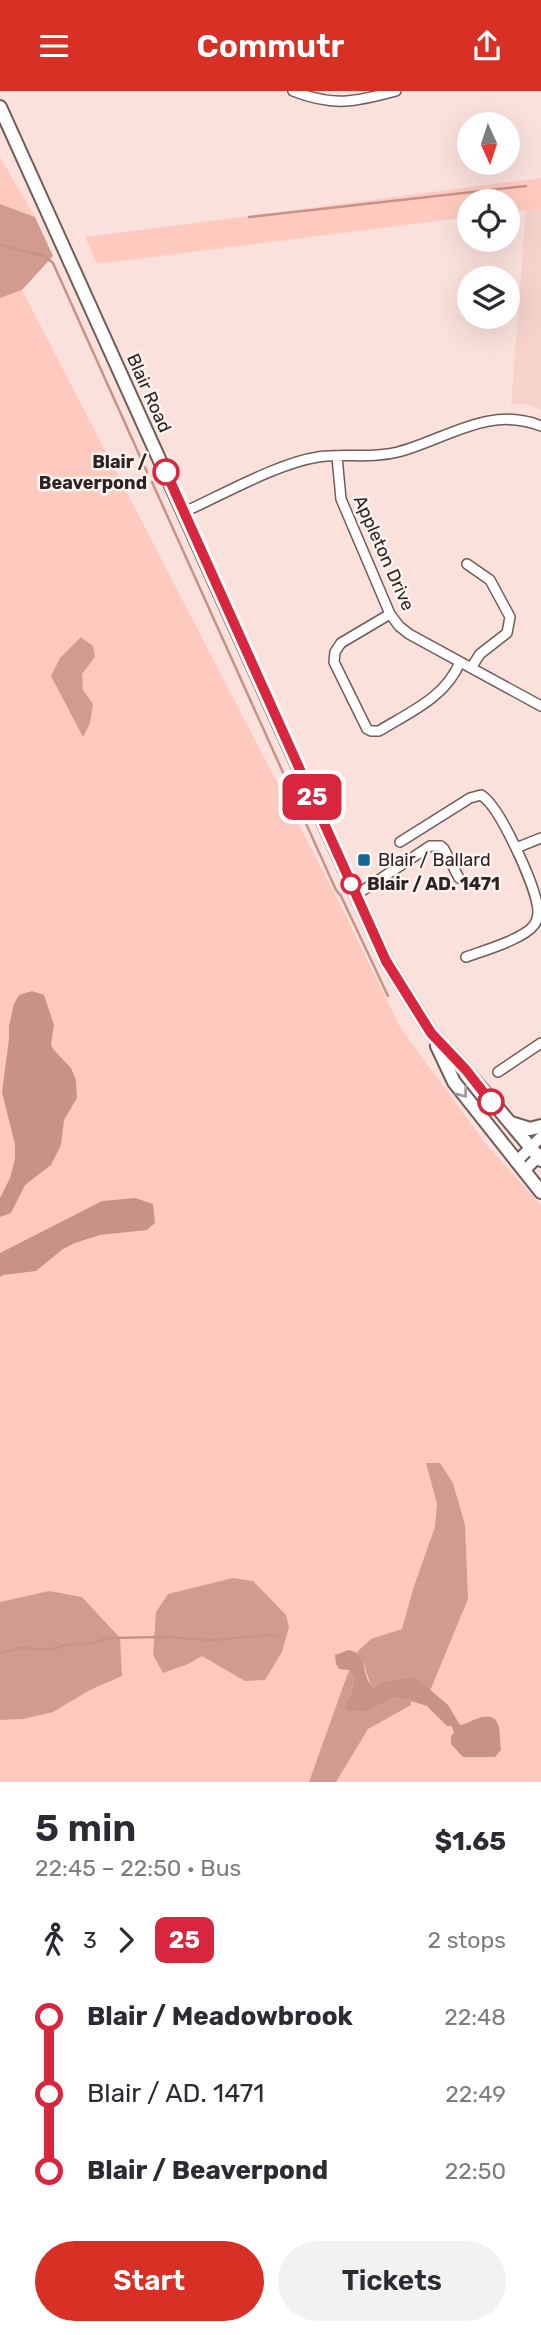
<!DOCTYPE html>
<html lang="en">
<head>
<meta charset="utf-8">
<style>
	body { margin:0; font-family:Rubik,sans-serif; background:#f2f2f3; color:#2b2b33; height:100vh; display:flex; flex-direction:column; font-size:26px; white-space:nowrap }
	* { box-sizing:border-box; margin:0 }
	p { font-size:23px; color:#7c7c81 }
	.icon { flex:none; width:38px; height:38px; fill:none; stroke:currentColor; stroke-width:2; stroke-linecap:round; stroke-linejoin:round }
	.map { position:relative; height:1691px; overflow:hidden }
	.side { display:flex; flex-direction:column; background:#fff; flex:1 }
	.side>* { flex:none }
	.badge { padding:0 14px; border-radius:10px; font-size:24px; line-height:46px }
	.needle { width:46px; rotate:177deg }
	.tools { position:absolute; left:457px; top:21px; display:grid; gap:14px }
	.tools a { display:grid; place-items:center; width:63px; height:63px; border-radius:50%; background:#fff; box-shadow:0 7px 28px #0002; font-size:35px }
	.map>.badge { position:absolute; translate:-50% -50%; box-shadow:0 0 0 4px #fff }
	.legs { display:flex; align-items:center; gap:10px; height:77px; padding:0 35px; font-size:23px }
	.legs p { margin-inline-start:auto }
	.headline { display:flex; align-items:center; justify-content:space-between; height:119px; padding:0 35px }
	h1 { font-size:38px; font-weight:600; line-height:52px }
	.button { display:flex; gap:14px; margin-top:auto; padding:14px 35px }
	.button a { flex:1; height:80px; border-radius:42px; background:#d93025; color:#fff; font-size:28px; font-weight:600; line-height:80px; text-align:center }
	.button a+a { background:#f2f2f3; color:#2b2b33 }
	ul { padding:0 35px; list-style:none }
	li { display:flex; align-items:center; gap:24px; height:77px; font-size:26px }
	li i { display:grid; place-items:center; width:10px; height:100%; margin:0 9px; background:currentColor }
	li i::after { content:''; width:18px; height:18px; margin:-9px; border:5px solid; border-radius:50%; background:#fff }
	li p { margin-inline-start:auto }
	li:first-child i { background:linear-gradient(#0000 50%,currentColor 0) }
	li:last-child i { background:linear-gradient(currentColor 50%,#0000 0) }
	header { display:flex; justify-content:space-between; align-items:center; height:91px; padding:0 35px; background:#d93025; color:#fff; font-size:32px; font-weight:600 }
	.map>svg:first-child { display:block }
</style>
</head>
<body>
<header><svg class="icon" aria-label="menu" viewBox="0 0 24 24"><path d="M4 6h16M4 12h16M4 18h16"/></svg>Commutr<svg class="icon" aria-label="share" viewBox="0 0 24 24"><path d="M12 15V3M7 8l5-5 5 5M5 13v7h14v-7"/></svg></header>
<div class="map">
<svg width="541" height="1691" viewBox="0 0 541 1691">
	<rect width="100%" height="100%" fill="#fbe1dc"/>
	<path fill="#f5d3cc" d="M541,118V319L526,313H511L526,119Z"/>
	<path fill="#fecabf" d="M0,66L35,126L0,113Z
		M541,87V118L508,121V110H469V126L97,173L85,146Z
		M22,199L342,817L400,936L486,1053L541,1114V1691H0V207Z"/>
	<path fill="#d29b90" d="M0,113L35,126L53,165L22,199L0,207Z
		M81,546L93,555L95,566L82,583L83,599L93,613L90,632L83,646L51,585L60,567Z
		M426,1372H440L453,1392L465,1434L468,1508L430,1600L414,1585L382,1591L374,1597C364,1584 368,1574 357,1561L371,1548L402,1538L414,1495L435,1436L437,1413Z
		M233,1487L253,1490L286,1524L289,1536L282,1561L265,1589L245,1590L202,1565L188,1573L163,1582L153,1564L156,1521L168,1503Z
		M49,1500L82,1506L120,1547L122,1585L90,1599L53,1621L23,1628L0,1629V1511Z
		M349,1579L354,1587L351,1603L345,1612L368,1620L393,1607L411,1610V1614L368,1638L336,1691H309Z"/>
	<path fill="#c79287" d="M32,900L44,904L54,934L51,953L53,958L71,977L76,989L77,1007L64,1029L61,1054L51,1074L25,1094L11,1122L0,1126V1107L10,1087L15,1068V1054L2,1001L9,948V935L14,913L19,904Z
		M135,1107L153,1113L155,1132L147,1139L100,1144L75,1152L63,1158L36,1180L3,1184L0,1186V1162L102,1110Z
		M349,1559C366,1563 362,1573 367,1587C367,1589 373,1596 374,1597L382,1591L414,1585L448,1614L460,1634C466,1633 470,1630 476,1628C503,1618 499,1641 501,1659L495,1666H463L451,1653V1645L454,1642L452,1635H447L427,1615L411,1610L393,1607L368,1620L347,1619L345,1612L351,1603L354,1587L349,1579L339,1578L336,1573L335,1564Z"/>
	<g fill="none" stroke-linecap="round" stroke-linejoin="round">
		<path stroke="#c79287" stroke-width="2.5" d="M249,126L526,95
			M0,154L44,165L53,172L147,381
			M152,391L336,799L341,805L388,905
			M0,1562L20,1557L50,1559L65,1554L94,1552L108,1547L162,1546L213,1549L269,1544L278,1545"/>
		<defs>
			<path id="minor" d="M293,0C334,16 355,11 396,0
				M337,366L341,408L390,523L399,535L409,543L541,615
				M184,421C222,404 278,372 318,366C344,362 371,368 398,361C447,348 489,314 541,335
				M467,473L490,489L510,526L507,542L480,563L471,577
				M390,523L341,552L335,561L334,571L367,638L371,640H379C410,621 446,606 460,571
				M400,751L470,707L481,704C500,715 533,791 537,813C539,820 538,829 534,834C524,848 483,860 466,866
				M516,757L541,747
				M356,804L430,755H441L444,758L459,787
				M498,981L541,952"/>
			<path id="tertiary" d="M516,1071L541,1046
				M524,1080L541,1063"/>
			<path id="secondary" d="M0,16L386,870L431,942L466,979L541,1069
				M437,955L454,991L541,1101
				M511,1032L530,1038L541,1035"/>
		</defs>
		<use href="#minor" stroke="#715c57" stroke-width="12"/>
		<use href="#tertiary" stroke="#715c57" stroke-width="14"/>
		<use href="#secondary" stroke="#715c57" stroke-width="16"/>
		<use href="#minor" stroke="#fff" stroke-width="9"/>
		<use href="#tertiary" stroke="#fff" stroke-width="10"/>
		<use href="#secondary" stroke="#fff" stroke-width="12"/>
	</g>
	<defs><path id="oneway-chevron" d="M-2-3.5L2.5 0L-2 3.5" fill="none" stroke-width="1.6" stroke-linecap="round" stroke-linejoin="round" transform="scale(1.75)"/></defs>
	<use stroke="#a09c9c" href="#oneway-chevron" transform="translate(463 1002) rotate(53)"/>
	<g fill="none" stroke-linecap="round" stroke-linejoin="round">
		<defs>
			<path id="line-1" d="M166,381L386,870L431,942L466,979L491,1011"/>
		</defs>
		<use href="#line-1" stroke="#fff" stroke-width="16"/>
		<use href="#line-1" stroke="#d7263d" stroke-width="10"/>
	</g>
	<g fill="#fff" stroke="#d7263d" stroke-width="3.5">
		<circle cx="166" cy="381" r="12"/>
		<circle cx="351" cy="793" r="9"/>
		<circle cx="491" cy="1011" r="12"/>
	</g>
	<rect fill="#146798" stroke="#fdf3f0" stroke-width="2.5" x="357" y="762" width="14" height="14" rx="3.5"/>
	<g text-anchor="middle" dominant-baseline="central" stroke-width="5" stroke-linejoin="round" paint-order="stroke">
		<g font-size="18" fill="#2d2322" stroke="#fdf3f0">
			<text transform="translate(149 302) rotate(66)">Blair Road</text>
			<text transform="translate(384 462) rotate(66)">Appleton Drive</text>
		</g>
		<g font-size="18" font-weight="bold" fill="#2d2322" stroke="#fdf3f0" text-anchor="end">
			<text x="147" y="371">Blair /<tspan x="147" dy="21">Beaverpond</tspan></text>
			<text x="367" y="793" text-anchor="start">Blair / AD. 1471</text>
		</g>
		<g font-size="18" fill="#2d2322" stroke="#fdf3f0" text-anchor="start">
			<text x="378" y="769">Blair / Ballard</text>
		</g>
	</g>
</svg>
<div class="tools">
<a><svg class="needle" viewBox="-14 -14 28 28"><path d="M0-13l5 13h-10z" fill="#e53935"/><path d="M0 13l5-13h-10z" fill="#7c7c81"/></svg></a>
<a><svg class="icon" aria-label="locate" viewBox="0 0 24 24"><circle cx="12" cy="12" r="6"/><path d="M12 2v4M12 18v4M2 12h4M18 12h4"/></svg></a>
<a><svg class="icon" aria-label="layers" viewBox="0 0 24 24"><path d="M12 4l9 5-9 5-9-5zM3 14l9 5 9-5"/></svg></a>
</div>
<b class="badge" style="left:312px;top:706px;background:#d7263d;color:#fff">25</b>
</div>
<section class="side">
<div class="headline"><div><h1>5 min</h1><p>22:45 – 22:50 · Bus</p></div><b>$1.65</b></div>
<div class="legs"><svg class="icon" aria-label="walk" viewBox="0 0 24 24"><circle cx="13" cy="4" r="2"/><path d="M13 8l-2 6 4 7M11 14l-3 7M7 12l3-4h3l4 4"/></svg>3<svg class="icon" aria-label="forward" viewBox="0 0 24 24"><path d="M9 5l7 7-7 7"/></svg><b class="badge" style="background:#d7263d;color:#fff">25</b><p>2 stops</p></div>
<ul>
<li><i style="color:#d7263d"></i><b>Blair / Meadowbrook</b><p>22:48</p></li>
<li><i style="color:#d7263d"></i><span>Blair / AD. 1471</span><p>22:49</p></li>
<li><i style="color:#d7263d"></i><b>Blair / Beaverpond</b><p>22:50</p></li>
</ul>
<div class="button"><a>Start</a><a>Tickets</a></div>
</section>
</body>
</html>
